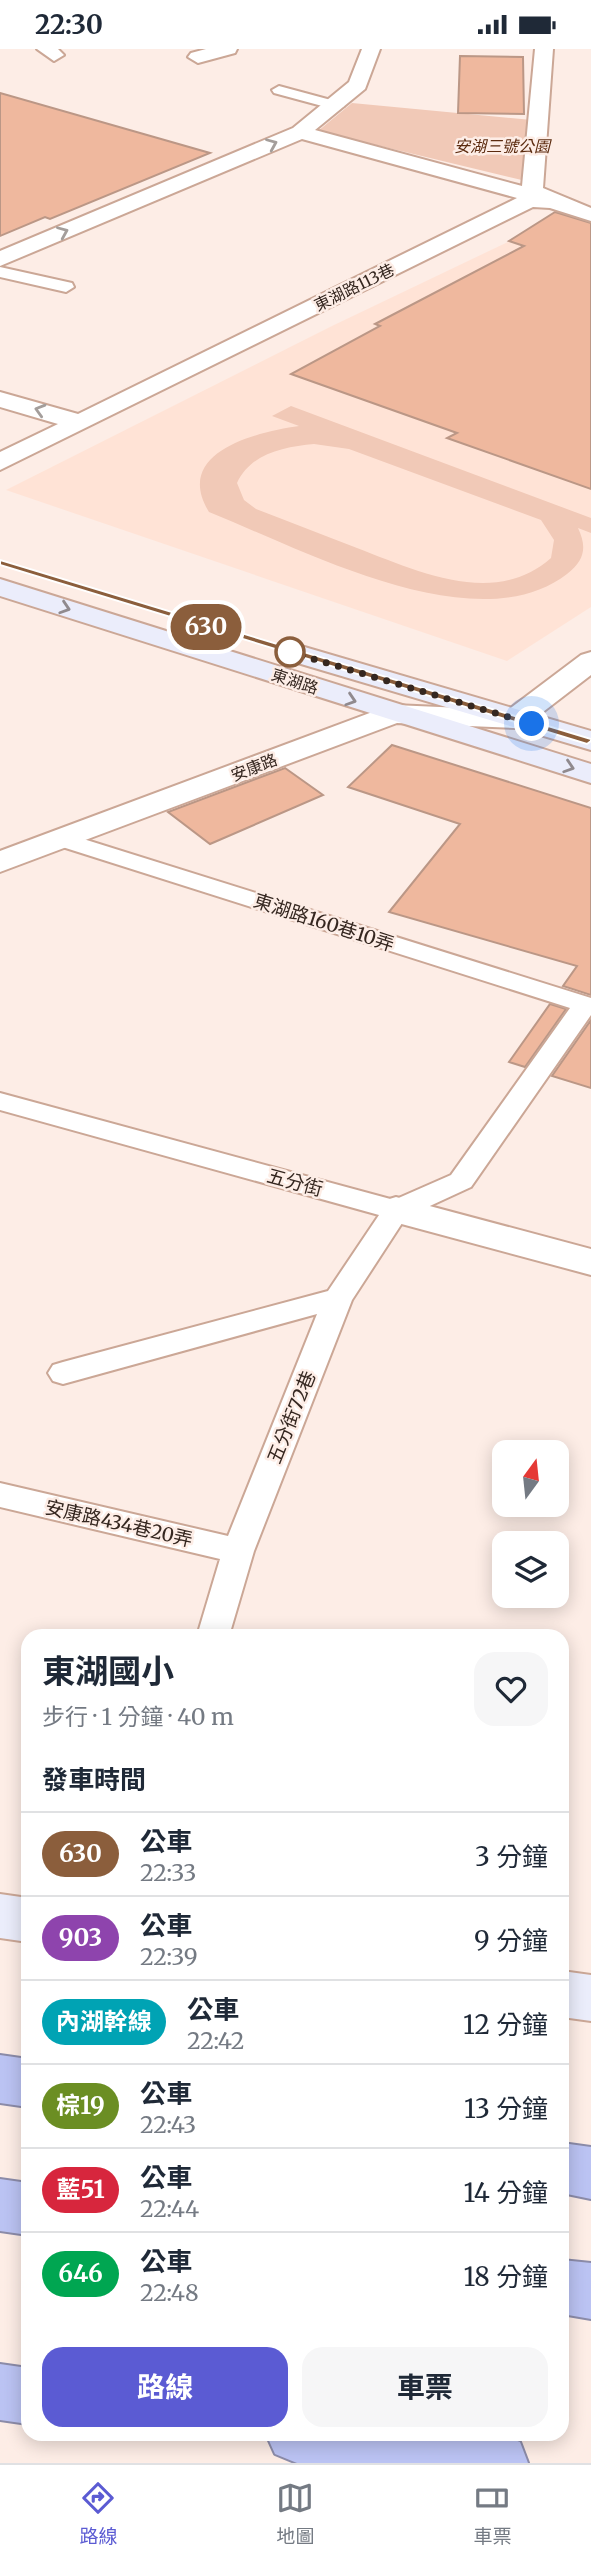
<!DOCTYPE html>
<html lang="zh-TW">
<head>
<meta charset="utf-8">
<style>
	body { margin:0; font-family:Merriweather,"Noto Sans TC",serif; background:#f6f6f7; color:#1f2937; height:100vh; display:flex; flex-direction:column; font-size:26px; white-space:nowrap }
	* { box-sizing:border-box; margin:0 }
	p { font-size:23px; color:#747a83 }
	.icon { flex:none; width:38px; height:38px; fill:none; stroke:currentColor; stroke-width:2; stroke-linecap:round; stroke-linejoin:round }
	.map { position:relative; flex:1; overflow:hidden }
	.panel { position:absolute; left:21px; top:1580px; width:548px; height:812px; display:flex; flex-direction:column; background:#fff; border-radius:21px; box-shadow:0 4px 18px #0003 }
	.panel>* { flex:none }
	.badge { padding:0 14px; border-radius:23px; font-size:24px; line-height:46px }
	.needle { width:46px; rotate:15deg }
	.tools { position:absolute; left:492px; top:1391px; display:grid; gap:14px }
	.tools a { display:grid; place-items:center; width:77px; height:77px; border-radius:14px; background:#fff; box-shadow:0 4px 18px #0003; font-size:35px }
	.you { position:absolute; width:35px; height:35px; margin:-18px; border:5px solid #fff; border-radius:50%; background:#1a73e8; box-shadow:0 0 0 10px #1a73e833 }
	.map>.badge { position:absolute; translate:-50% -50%; box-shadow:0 0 0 4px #fff }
	h2 { padding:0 21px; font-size:26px; line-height:63px }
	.round { display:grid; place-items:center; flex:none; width:74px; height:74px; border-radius:21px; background:#f6f6f7 }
	.overview { display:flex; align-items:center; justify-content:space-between; height:119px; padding:0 21px }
	h1 { font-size:33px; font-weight:700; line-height:52px }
	.primary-button { display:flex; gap:14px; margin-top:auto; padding:14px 21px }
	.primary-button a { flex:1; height:80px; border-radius:21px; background:#5b5bd3; color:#fff; font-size:28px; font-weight:700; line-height:80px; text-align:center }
	.primary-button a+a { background:#f6f6f7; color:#1f2937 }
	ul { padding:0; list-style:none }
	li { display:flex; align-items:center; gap:21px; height:84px; padding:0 21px; border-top:2px solid #e0e1e3 }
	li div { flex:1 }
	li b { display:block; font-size:26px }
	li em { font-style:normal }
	li .badge { min-width:77px; font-weight:700; text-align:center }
	.status { display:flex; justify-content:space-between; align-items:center; height:49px; padding:0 35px; background:#fff; direction:ltr }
	.status svg { height:19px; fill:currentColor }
	.tabs { display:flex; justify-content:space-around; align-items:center; height:98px; border-top:2px solid #e0e1e3; background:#fff; font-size:19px; color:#747a83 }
	.tabs a { display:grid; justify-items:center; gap:4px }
	.tabs .active { color:#5b5bd3 }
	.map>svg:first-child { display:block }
</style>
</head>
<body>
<div class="status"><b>22:30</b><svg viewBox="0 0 49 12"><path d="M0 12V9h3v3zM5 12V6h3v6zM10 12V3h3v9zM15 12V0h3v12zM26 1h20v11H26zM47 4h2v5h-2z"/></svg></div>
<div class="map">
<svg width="591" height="2414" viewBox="0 0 591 2414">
	<rect width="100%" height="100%" fill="#fdede6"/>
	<path fill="#ffe3d6" d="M558,169L591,178V558L507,612L6,441L332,277Z"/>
	<path fill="#f1c9b7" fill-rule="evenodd" d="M352,54L532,71L526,132L318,82Z
		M291,357L591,469V484L578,479C587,498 585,511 567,525C476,595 302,500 209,463C172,403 257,383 299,377L272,367ZM314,395L349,400L541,471L554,491L551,509C495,559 417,522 357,499C323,486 290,473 256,460L244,451L237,434C251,404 284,398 314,395Z"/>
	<path fill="#efb89e" stroke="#bb9786" stroke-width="2" d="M460,7L523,8L524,65L458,64Z
		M0,44L210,104L50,170L45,168L0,187Z
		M555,163L591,174V440L447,389L457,384L291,325L380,277L375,275L524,197L509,192Z
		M392,696L591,759V946L563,937L577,917L389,863L460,775L348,738Z
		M285,719L323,746L210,795L168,763Z
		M550,955L566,960L525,1018L509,1013Z
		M591,971V1039L552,1027Z"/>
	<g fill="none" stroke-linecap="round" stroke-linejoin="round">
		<defs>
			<path id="lane" d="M279,37L342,54L344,57L337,61L274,44L272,41Z
				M0,218L72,234L74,238L66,243L0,228Z
				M61,783L591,949V966L471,1138L406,1168L352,1251L254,1502L229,1587H197L220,1510L0,1458V1434L228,1487L317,1265L63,1335L53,1332L48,1324L53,1316L63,1313L328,1242L379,1166L0,1061V1044L394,1151L451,1126L570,959L53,795L49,790L53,785Z"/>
			<path id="street" d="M37,0H58L64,6L54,12Z
				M206,0H237L235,4L198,14L188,8L191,4Z
				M362,0H380L365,40L315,81L522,137L535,0H553L543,139L591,159V172L550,159L533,158L0,421V403L58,375L0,358V343L78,365L517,149L302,90L0,217V202L293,79L349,33Z
				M591,603V626L526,676L515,679L397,674L0,823V802L383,659L394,656L508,661L581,606Z
				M396,1148L591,1200V1226L383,1170L377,1161L383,1152Z"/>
			<path id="secondary" d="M0,530L591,715V734L0,547Z
				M301,597L591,682V701L291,612L287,606L291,600Z
				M0,1845L28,1849V1893L0,1889Z
				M562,1922L591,1926V1972L562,1968Z"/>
			<path id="highway" d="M0,2006L28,2010V2058L0,2054Z
				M562,2094L591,2098V2150L562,2144Z
				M0,2130L28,2134V2186L0,2182Z
				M562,2211L591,2214V2270L562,2265Z
				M0,2315L28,2319V2375L0,2371Z
				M266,2385H500L520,2393L528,2414H297L275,2405Z"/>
		</defs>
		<use href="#lane" stroke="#cba796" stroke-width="4"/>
		<use href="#street" stroke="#cba796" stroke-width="4"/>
		<use href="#secondary" stroke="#cba796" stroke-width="4"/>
		<use href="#highway" stroke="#8c8ca9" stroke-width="4"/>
		<use href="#lane" fill="#fff" fill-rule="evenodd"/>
		<use href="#street" fill="#fff" fill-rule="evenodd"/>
		<use href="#secondary" fill="#ebedfb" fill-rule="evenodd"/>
		<use href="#highway" fill="#bbc3f3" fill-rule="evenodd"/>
	</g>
	<defs><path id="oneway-chevron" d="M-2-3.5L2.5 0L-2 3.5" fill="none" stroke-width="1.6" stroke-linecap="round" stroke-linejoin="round" transform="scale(1.75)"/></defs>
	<g stroke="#a49e9b">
		<use href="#oneway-chevron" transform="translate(272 95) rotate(-23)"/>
		<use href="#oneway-chevron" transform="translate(63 183) rotate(-23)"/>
		<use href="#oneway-chevron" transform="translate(40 361) rotate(-164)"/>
	</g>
	<g stroke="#908a8e">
		<use href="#oneway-chevron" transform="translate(65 559) rotate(18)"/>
		<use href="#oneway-chevron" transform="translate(351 651) rotate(18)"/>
		<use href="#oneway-chevron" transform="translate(569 718) rotate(18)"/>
	</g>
	<path fill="#8b5e3c" stroke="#fff" stroke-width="2" d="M0,511L591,690V692L587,695L0,516Z"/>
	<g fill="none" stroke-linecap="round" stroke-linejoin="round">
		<path stroke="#352720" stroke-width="7" stroke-dasharray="0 12.6" d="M290,603L532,675"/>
	</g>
	<circle fill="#fff" stroke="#8b5e3c" stroke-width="3.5" cx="290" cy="603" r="14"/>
	<g text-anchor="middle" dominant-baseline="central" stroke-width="5" stroke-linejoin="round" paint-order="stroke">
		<g font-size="16" font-style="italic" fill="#5c2b0f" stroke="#fdede6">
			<text x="502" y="97">安湖三號公園</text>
		</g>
		<g font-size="16" fill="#352720" stroke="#fdede6">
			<text transform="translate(354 238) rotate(-26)">東湖路113巷</text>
			<text transform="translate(295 632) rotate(18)">東湖路</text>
			<text transform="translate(254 718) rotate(-21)">安康路</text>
		</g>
		<g font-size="19" fill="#352720" stroke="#fdede6">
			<text transform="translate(324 873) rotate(18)">東湖路160巷10弄</text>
			<text transform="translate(295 1133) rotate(15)">五分街</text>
			<text transform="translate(291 1368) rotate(-68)">五分街72巷</text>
			<text transform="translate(119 1474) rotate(13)">安康路434巷20弄</text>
		</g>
	</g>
</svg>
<div class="tools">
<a><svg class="needle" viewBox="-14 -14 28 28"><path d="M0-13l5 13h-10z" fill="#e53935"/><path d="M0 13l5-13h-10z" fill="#747a83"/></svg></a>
<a><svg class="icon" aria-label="layers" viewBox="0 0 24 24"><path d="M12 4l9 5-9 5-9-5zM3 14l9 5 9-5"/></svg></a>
</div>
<div class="you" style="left:532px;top:675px"></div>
<b class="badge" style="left:206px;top:578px;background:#8b5e3c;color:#fff">630</b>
<section class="panel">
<div class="overview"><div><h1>東湖國小</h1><p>步行 · 1 分鐘 · 40 m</p></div><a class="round"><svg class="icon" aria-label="heart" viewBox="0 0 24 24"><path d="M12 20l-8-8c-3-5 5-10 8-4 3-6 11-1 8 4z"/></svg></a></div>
<h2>發車時間</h2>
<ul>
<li><span class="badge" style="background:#8b5e3c;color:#fff">630</span><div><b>公車</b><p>22:33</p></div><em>3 分鐘</em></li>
<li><span class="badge" style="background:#8e44ad;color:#fff">903</span><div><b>公車</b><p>22:39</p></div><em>9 分鐘</em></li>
<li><span class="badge" style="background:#00a3b4;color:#fff">內湖幹線</span><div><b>公車</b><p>22:42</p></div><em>12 分鐘</em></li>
<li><span class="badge" style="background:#6b8e23;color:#fff">棕19</span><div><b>公車</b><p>22:43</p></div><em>13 分鐘</em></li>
<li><span class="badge" style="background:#d7263d;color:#fff">藍51</span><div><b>公車</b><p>22:44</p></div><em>14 分鐘</em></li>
<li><span class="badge" style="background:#00a651;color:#fff">646</span><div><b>公車</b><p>22:48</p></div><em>18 分鐘</em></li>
</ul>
<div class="primary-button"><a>路線</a><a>車票</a></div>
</section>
</div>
<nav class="tabs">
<a class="active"><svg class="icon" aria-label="directions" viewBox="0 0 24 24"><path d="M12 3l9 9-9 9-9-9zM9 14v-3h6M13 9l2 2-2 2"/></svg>路線</a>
<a><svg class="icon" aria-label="map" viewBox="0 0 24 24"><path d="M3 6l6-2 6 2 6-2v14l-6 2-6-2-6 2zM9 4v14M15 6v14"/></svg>地圖</a>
<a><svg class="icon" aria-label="tickets" viewBox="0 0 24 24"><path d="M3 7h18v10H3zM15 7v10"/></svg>車票</a>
</nav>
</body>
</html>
